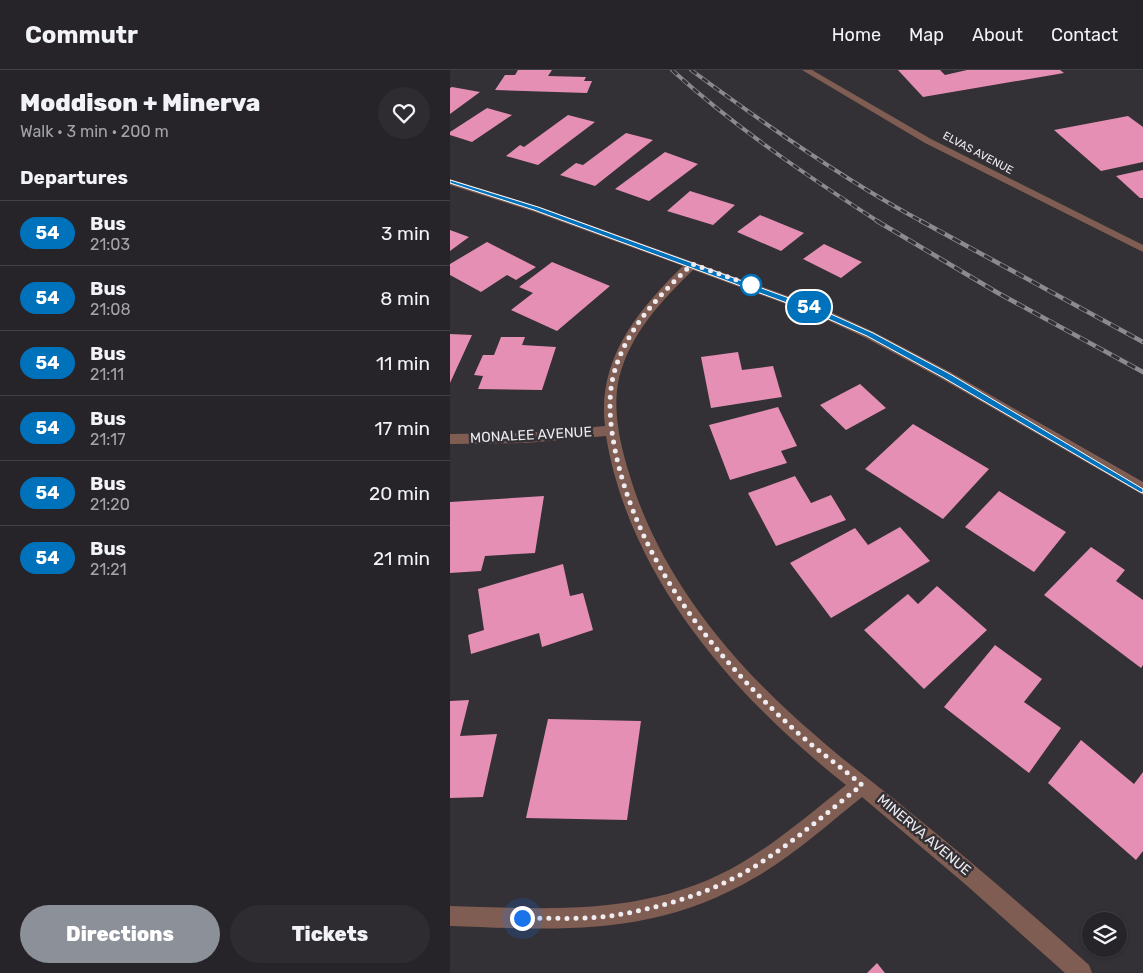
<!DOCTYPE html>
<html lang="en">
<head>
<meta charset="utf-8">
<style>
	body { margin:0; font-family:Rubik,sans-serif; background:#2e2c30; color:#f1f3f6; height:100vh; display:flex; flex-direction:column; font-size:19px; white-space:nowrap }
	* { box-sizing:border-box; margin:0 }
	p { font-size:16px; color:#a4a4a8 }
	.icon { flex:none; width:28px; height:28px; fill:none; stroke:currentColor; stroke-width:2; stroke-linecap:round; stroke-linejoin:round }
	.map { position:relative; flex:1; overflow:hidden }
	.panel { display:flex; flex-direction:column; background:#262428; width:450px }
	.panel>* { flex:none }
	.badge { padding:0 10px; border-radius:16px; font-size:18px; line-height:32px }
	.buttons { position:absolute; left:632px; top:842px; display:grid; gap:10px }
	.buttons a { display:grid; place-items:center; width:45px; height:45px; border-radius:50%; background:#262428; box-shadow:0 1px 4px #0004,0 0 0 1px #424145; font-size:25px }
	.you { position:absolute; width:25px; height:25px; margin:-12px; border:4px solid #fff; border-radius:50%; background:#1a73e8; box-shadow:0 0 0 8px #1a73e833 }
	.map>.badge { position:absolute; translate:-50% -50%; box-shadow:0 0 0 2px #fff }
	h2 { padding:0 20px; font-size:19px; line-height:45px }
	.round { display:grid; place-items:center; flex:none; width:52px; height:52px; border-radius:26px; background:#2e2c30 }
	.overview { display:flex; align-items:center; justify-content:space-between; height:85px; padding:0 20px }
	h1 { font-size:24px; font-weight:800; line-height:38px }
	.cta { display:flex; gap:10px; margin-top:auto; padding:10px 20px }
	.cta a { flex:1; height:58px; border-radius:30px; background:#8c9099; color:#fff; font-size:20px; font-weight:800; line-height:58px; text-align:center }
	.cta a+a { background:#2e2c30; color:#f1f3f6 }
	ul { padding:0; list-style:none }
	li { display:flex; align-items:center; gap:15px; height:65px; padding:0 20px; border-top:1px solid #424145 }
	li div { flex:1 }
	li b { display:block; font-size:19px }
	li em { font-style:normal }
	li .badge { min-width:55px; font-weight:700; text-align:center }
	header { display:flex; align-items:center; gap:30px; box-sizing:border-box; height:70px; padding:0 25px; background:#262428; border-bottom:1px solid #424145 }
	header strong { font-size:24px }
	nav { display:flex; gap:28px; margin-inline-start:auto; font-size:18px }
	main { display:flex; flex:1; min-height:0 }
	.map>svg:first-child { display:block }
</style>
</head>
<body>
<header>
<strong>Commutr</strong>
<nav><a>Home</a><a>Map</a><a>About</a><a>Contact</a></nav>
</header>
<main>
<section class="panel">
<div class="overview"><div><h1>Moddison + Minerva</h1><p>Walk · 3 min · 200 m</p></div><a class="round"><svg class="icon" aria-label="heart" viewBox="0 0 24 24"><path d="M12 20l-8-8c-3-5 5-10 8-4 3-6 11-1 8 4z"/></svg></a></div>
<h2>Departures</h2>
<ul>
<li><span class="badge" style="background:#0072bc;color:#fff">54</span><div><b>Bus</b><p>21:03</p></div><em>3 min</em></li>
<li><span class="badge" style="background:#0072bc;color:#fff">54</span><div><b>Bus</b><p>21:08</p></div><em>8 min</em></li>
<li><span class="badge" style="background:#0072bc;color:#fff">54</span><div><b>Bus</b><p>21:11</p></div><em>11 min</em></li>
<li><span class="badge" style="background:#0072bc;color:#fff">54</span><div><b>Bus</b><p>21:17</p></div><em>17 min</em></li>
<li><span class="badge" style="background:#0072bc;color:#fff">54</span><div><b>Bus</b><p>21:20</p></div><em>20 min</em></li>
<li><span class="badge" style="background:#0072bc;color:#fff">54</span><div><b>Bus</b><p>21:21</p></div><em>21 min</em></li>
</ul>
<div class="cta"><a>Directions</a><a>Tickets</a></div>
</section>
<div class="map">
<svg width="693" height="903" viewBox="0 0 693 903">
	<rect width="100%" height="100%" fill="#333036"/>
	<path fill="#e48fb3" d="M68,0H102L98,6L136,7L134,11H142L137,23L45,20L55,5H65Z
		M448,0H490L495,5L517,0H610L614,3L473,27Z
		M2,17L30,22L0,44V18Z
		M37,38L62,45L22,72L0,65V62Z
		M118,45L145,52L88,95L56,86L70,75L74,77Z
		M678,46L693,57V92L651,101L604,60Z
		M176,63L203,70L145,116L110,105L126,93L133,95Z
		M215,82L248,94L199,131L165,119Z
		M693,100V128H690L666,106Z
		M240,121L285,135L263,155L217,141Z
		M310,145L354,163L331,181L287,162Z
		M0,160L19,167L0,181Z
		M37,172L86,197L66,210L57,205L31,222L0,205V194Z
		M374,174L412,192L391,208L353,189Z
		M102,192L160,216L107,261L61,240L83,223L69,217Z
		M0,264L22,265L0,313Z
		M51,267H75L72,275L106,277L92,320L28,319L33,306L24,305L33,285H44Z
		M288,282L292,300L323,296L332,327L261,338L251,287Z
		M410,314L436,338L396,360L370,335Z
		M328,337L347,376L331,381L337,393L280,410L259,355Z
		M463,354L539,399L493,449L415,399Z
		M345,406L361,433L381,425L396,450L326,476L298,423Z
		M549,421L616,462L584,502L515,457Z
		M94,426L85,483L35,486L31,501L0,503V432Z
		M450,457L480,491L381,548L340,493L405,458L418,475Z
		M641,477L675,500L666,511L693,530V595L691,598L594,525Z
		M113,494L120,526L133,523L143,560L92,577L89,563L21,584L18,565L34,560L28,519Z
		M487,516L537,560L474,619L414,560L458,524L468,534Z
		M545,575L592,609L574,632L611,658L579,703L494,637Z
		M19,630L10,666L47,664L33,727L0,728V631Z
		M98,649L191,651L177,750L76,748Z
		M631,670L684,714L693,702V781L686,790L598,713Z
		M427,893L435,903H417Z"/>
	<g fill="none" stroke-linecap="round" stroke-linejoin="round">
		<path fill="#805d52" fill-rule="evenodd" d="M352,0H362L481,69L693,175V182L475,73Z
			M0,109L90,137L374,239L424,262L502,303L693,412V425L492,309L416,268L366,245L243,200C211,231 180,264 169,308C162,340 170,373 179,403C210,508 283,595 365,665C396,693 429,716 461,743C522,792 581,843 639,895L642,903H615L515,814L412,727C377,755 344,785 306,807C204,867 113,860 0,856V836C102,839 201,847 293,792C330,770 362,742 396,715C285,627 180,510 156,366L76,373L0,374V364L76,363L155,356C147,289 188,240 233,196L82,141L0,115Z"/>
		<defs>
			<path id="rail-far1" d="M222,0C286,58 357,106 429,152
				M241,0C313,53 394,110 473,152"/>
			<path id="rail" d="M427,151L548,223L693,302
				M471,151L693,272"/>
		</defs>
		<use href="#rail-far1" stroke="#8d8a8f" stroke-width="4"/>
		<use href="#rail" stroke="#8d8a8f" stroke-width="4.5"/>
		<use href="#rail-far1" stroke="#333036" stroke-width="2.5" stroke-dasharray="7" stroke-linecap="butt"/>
		<use href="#rail" stroke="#333036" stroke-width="3" stroke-dasharray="9" stroke-linecap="butt"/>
	</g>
	<path fill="#0072bc" stroke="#fff" d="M0,110L88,137L372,240L423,263L500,304L693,419V423L690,422L494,308L417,266L367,244L84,140L0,113Z"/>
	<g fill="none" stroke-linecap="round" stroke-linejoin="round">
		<path stroke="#eeecf0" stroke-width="5" stroke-dasharray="0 9" d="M72,848C103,848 136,850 167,845C219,836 273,819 316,789C350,767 381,739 412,715C391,697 368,681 348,663C267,590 192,497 167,389C161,362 157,334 163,307C175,259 208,227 242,194L306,217L301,215"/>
	</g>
	<circle fill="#fff" stroke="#0072bc" stroke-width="2.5" cx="301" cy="215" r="10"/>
	<g text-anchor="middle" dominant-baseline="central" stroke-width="5" stroke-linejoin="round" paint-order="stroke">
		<g font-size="11" fill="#eeecf0" stroke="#333036">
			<text transform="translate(528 83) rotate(28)">ELVAS AVENUE</text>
		</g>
		<g font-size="14" fill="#eeecf0" stroke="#333036">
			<text transform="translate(81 365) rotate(-3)">MONALEE AVENUE</text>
			<text transform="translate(474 765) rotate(40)">MINERVA AVENUE</text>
		</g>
	</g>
</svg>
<div class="buttons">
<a><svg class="icon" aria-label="layers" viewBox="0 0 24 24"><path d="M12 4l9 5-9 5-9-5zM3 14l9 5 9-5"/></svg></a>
</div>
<div class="you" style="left:72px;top:848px"></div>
<b class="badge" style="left:359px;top:237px;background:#0072bc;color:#fff">54</b>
</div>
</main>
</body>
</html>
